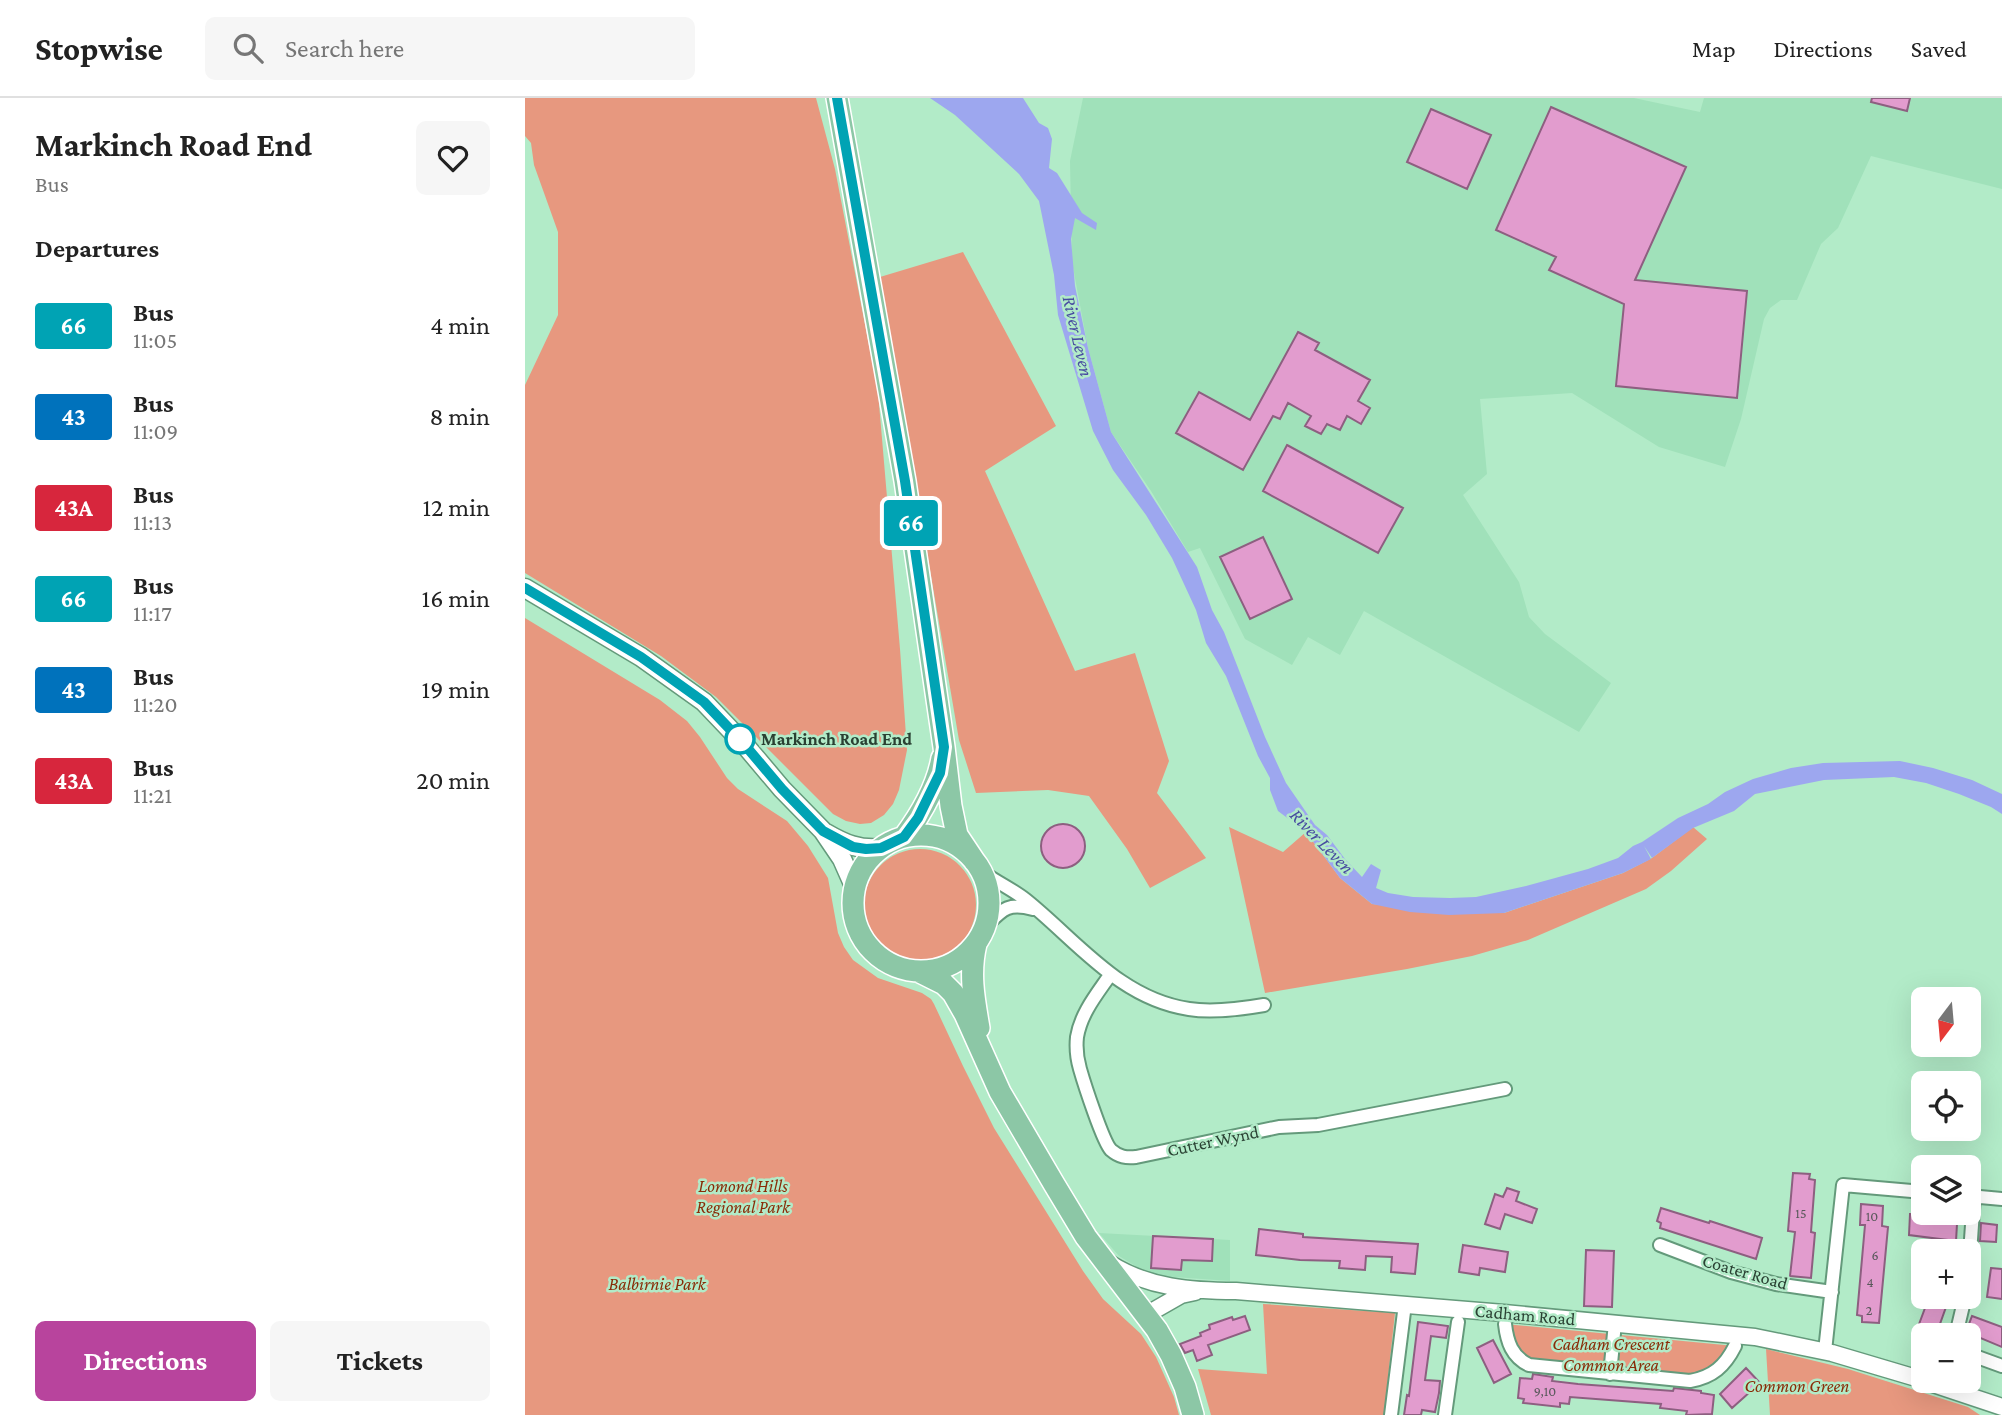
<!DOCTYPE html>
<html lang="en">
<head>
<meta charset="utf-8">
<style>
	body { margin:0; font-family:"Crimson Pro",serif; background:#f6f6f6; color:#222; height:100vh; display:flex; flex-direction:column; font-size:26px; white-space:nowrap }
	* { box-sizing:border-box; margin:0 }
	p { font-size:23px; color:#767676 }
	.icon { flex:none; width:38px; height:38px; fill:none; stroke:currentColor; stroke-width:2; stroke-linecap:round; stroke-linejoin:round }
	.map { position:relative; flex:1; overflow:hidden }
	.drawer { display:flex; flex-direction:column; background:#fff; width:525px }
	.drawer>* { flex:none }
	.badge { padding:0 14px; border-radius:5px; font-size:24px; line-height:46px }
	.needle { width:46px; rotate:196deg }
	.tools { position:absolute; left:1386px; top:889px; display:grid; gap:14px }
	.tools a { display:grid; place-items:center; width:70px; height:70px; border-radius:10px; background:#fff; box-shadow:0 7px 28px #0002; font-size:35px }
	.map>.badge { position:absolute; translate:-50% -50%; box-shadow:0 0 0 4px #fff }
	h2 { padding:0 35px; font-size:26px; line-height:63px }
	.round { display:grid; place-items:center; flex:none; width:74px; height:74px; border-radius:10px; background:#f6f6f6 }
	.headline { display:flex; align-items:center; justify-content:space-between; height:119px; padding:0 35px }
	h1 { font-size:33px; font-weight:700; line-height:52px }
	.primary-button { display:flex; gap:14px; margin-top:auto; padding:14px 35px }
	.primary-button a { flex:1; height:80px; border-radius:10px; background:#b8449d; color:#fff; font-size:28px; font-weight:700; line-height:80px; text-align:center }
	.primary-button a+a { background:#f6f6f6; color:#222 }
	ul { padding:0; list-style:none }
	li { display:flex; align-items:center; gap:21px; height:91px; padding:0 35px }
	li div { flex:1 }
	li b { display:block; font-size:26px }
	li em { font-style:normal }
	li .badge { min-width:77px; font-weight:700; text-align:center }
	header { display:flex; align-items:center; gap:42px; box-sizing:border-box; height:98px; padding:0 35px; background:#fff; border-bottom:2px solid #e0e0e0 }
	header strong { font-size:33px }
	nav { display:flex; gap:38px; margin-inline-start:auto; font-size:24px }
	.search { width:490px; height:63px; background:#f6f6f6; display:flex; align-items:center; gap:18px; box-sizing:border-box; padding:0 24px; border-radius:10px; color:#767676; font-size:26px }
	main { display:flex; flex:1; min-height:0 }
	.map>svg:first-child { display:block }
</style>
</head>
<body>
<header>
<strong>Stopwise</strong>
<div class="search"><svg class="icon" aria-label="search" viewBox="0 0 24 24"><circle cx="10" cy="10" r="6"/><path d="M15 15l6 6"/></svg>Search here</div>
<nav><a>Map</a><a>Directions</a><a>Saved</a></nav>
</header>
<main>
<section class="drawer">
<div class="headline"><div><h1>Markinch Road End</h1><p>Bus</p></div><a class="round"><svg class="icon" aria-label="heart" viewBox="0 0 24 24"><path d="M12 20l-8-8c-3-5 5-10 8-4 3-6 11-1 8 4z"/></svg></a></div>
<h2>Departures</h2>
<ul>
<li><span class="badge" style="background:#00a3b4;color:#fff">66</span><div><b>Bus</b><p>11:05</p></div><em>4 min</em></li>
<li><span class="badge" style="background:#0072bc;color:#fff">43</span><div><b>Bus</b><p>11:09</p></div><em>8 min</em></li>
<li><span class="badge" style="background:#d7263d;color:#fff">43A</span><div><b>Bus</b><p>11:13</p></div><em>12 min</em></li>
<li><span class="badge" style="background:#00a3b4;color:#fff">66</span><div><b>Bus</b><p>11:17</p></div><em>16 min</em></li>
<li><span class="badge" style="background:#0072bc;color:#fff">43</span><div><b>Bus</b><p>11:20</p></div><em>19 min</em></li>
<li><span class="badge" style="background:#d7263d;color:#fff">43A</span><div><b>Bus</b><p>11:21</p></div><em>20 min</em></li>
</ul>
<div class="primary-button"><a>Directions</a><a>Tickets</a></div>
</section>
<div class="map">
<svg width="1477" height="1317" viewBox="0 0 1477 1317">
	<rect width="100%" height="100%" fill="#b2ebc8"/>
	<path fill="#a0e1ba" d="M558,0H1109L1175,14L1179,0H1477V91L1346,58L1313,130L1296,146L1272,202H1256L1245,210L1239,221L1216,321L1200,369L1134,349L1047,295L955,301L962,376L938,397L994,484L1004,519L1020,536L1086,585L1054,634L839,513L815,557L783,539L767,567L720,541L675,450L663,454L626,393L586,334L563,250L547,164L545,63Z
		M574,1135L705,1142V1183L635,1178L622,1175L594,1158Z"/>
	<path fill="#e7987f" d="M0,0H291L310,71L353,294L375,551L382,652L374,692L368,706L359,717L346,725L335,726L321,723L308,716L191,599L136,558L0,475V287L33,217V134L9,67L6,45L0,38Z
		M438,154L531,328L460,373L550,573L610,555L644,663L632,695L681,760L625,790L602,751L564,698L523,692L451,695L434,642L355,179Z
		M0,520L135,602L162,623L175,639L202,680L213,691L262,723L283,748L303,780L313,835L319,849L328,862L353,880L397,895L406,901L409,906L438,968L469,1030L558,1173L578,1201L616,1236L631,1259L649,1299L654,1317H0Z
		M704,729L758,754L781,734L815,780L847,806L979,815L1098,775L1127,760L1168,729L1182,741L1146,773L1121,791L1003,842L947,858L882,871L740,895Z
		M339 807a56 56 0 1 1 112 0a56 56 0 1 1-112 0Z
		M738,1206L870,1215L859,1317H686L673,1271L742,1276Z
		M980,1226L1210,1248L1177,1281L999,1264Z
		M1241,1251L1323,1271L1443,1309L1455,1317H1245Z"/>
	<path fill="#9da7ef" d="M405,0H498L514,25L523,30L527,41L524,70L532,75L557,115L572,125L571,132L550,120L546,141L550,188L563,250L586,334L672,469L687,512L699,534L740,639L761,685L790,727L802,737L820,761L837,779L846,766L856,772L851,790L863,795L888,799L925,800L951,799L1001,788L1063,771L1093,760L1108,748L1117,744L1153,720L1183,706L1200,694L1228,681L1266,670L1298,665L1375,663L1408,670L1447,682L1477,696V716L1466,709L1434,696L1401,685L1369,679L1299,682L1230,696L1209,713L1168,730L1127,760L1119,748L1126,761L1098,775L979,815L924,817L885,814L847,806L815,780L781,734L753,713L745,692V680L733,658L701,578L681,545L671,512L647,460L621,417L588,372L568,333L533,217L529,177L514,103L494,76L430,17Z"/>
	<path fill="#e29cce" stroke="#8d5f80" stroke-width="2" d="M1347,0H1385L1382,13L1346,4Z
		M1026,9L1161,69L1110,182L1222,193L1212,300L1091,288L1099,206L1024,172L1031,159L971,132Z
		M906,11L966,37L942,91L882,64Z
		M773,234L794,245L790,252L845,282L833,303L845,310L836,326L822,318L815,332L802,326L796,336L780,328L786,318L763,305L755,321L748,318L718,372L651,335L674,294L725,322Z
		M762,347L878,410L853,455L738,393Z
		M738,439L767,501L725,521L695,459Z
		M516 748a22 22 0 1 1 44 0a22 22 0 1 1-44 0Z
		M1268,1075L1285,1076L1284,1081L1290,1082L1286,1134L1290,1135L1286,1180L1265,1178L1270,1134L1263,1133Z
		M982,1090L994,1094L991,1103L1012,1111L1007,1125L980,1116L975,1131L960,1126L970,1096L978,1099Z
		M1336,1106L1358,1108L1357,1128L1363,1129L1354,1225L1337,1224V1218L1332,1217L1340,1127H1335Z
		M1136,1110L1184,1125L1185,1123L1237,1140L1231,1161L1135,1130L1136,1125L1132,1123Z
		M1385,1116L1427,1119V1125L1432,1126L1431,1143L1384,1137Z
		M1456,1125L1472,1127L1471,1144L1455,1143Z
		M734,1131L778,1136V1139L893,1146L890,1176L866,1174L867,1159L841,1158L840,1172L814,1170L815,1163L775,1162L731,1157Z
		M628,1138L688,1141L687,1163L657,1162L656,1172L626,1170Z
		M938,1147L983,1154L980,1174L955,1170L954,1177L934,1174Z
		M1061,1152L1089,1153L1087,1209L1059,1208Z
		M1466,1170L1477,1171V1201L1462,1199Z
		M1403,1202L1421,1209L1411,1237H1390Z
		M720,1218L725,1232L683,1247L687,1257L672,1263L668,1252L660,1255L655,1246L676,1238L675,1235L685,1231L684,1227L707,1219L708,1222Z
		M1447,1218L1477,1229V1249L1441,1234Z
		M893,1224L923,1228L921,1240L906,1238L900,1282L915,1283L914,1295L910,1314L897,1312L896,1317H879L882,1297L884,1298Z
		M968,1242L986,1276L969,1285L952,1250Z
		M1221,1270L1235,1285L1207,1310L1195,1296Z
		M1008,1276L1028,1279L1027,1283L1053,1286L1148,1293L1149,1290L1176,1293V1295L1189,1297L1187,1316L1161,1317L1162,1313L1135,1310L1136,1306L1045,1299L1044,1306L1035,1305V1309L998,1305L999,1301L993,1300L995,1280L1007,1281Z"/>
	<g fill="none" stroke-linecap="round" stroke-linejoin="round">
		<defs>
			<path id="minor" d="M455,773C470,783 487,791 501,802C552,843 595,901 664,911C688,915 716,911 739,907
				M460,829C477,812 482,804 508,811
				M585,877C572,896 556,915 552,939C551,949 552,961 555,971C559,985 578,1044 586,1052C594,1059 601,1060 611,1059L754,1029L793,1027L980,991
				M1444,1098L1477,1101
				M1135,1147L1206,1174L1251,1186L1307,1194
				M1444,1170L1449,1098
				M980,1226C982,1244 987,1259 1004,1267L1165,1283C1188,1279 1200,1268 1210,1248
				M1431,1237L1440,1199
				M1300,1253L1318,1087L1398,1094
				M1444,1256L1477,1268
				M1085,1276L1090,1225
				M866,1317L880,1206
				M920,1317L933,1224"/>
			<path id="tertiary" d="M584,1165C623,1190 667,1193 711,1193L979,1215L1230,1239L1307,1255L1398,1282
				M621,1217L656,1197L670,1194
				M1399,1283L1477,1309"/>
			<path id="secondary" d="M0,490L116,559L179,604L219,646L257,691L298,733L317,761L329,788
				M301,735C320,746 334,752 356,750"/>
			<path id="trunk" d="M312,0L380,383L419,649L426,708L432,737L450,764
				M328 805a68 68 0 1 1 136 0a68 68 0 1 1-136 0Z
				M379,739C396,716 412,689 417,660
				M451,846C444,875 449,901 454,930
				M395,874L419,886L428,895L440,916L475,994L529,1086L561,1139L632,1232L646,1257L660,1289L668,1317"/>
		</defs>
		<use href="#minor" stroke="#649a7b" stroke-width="16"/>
		<use href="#tertiary" stroke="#649a7b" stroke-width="19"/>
		<use href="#secondary" stroke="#649a7b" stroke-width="21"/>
		<use href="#trunk" stroke="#fff" stroke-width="24"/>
		<use href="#minor" stroke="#fff" stroke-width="12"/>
		<use href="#tertiary" stroke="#fff" stroke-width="16"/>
		<use href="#secondary" stroke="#fff" stroke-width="18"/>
		<use href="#trunk" stroke="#8cc7a6" stroke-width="21"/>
	</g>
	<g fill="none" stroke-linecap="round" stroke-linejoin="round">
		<defs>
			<path id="line" d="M0,490L116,559L179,604L219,646L257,691L298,733L328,749L341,751L356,750L379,739L393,720L415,675L419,649L380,383L312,0"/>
		</defs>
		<use href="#line" stroke="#fff" stroke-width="16"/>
		<use href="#line" stroke="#00a3b4" stroke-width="10"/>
	</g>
	<circle fill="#fff" stroke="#00a3b4" stroke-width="3.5" cx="215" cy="641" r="14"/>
	<g text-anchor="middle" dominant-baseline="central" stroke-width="5" stroke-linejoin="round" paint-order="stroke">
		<g font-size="14" fill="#58585a">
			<text x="1276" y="1115">15</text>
			<text x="1347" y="1118">10</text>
			<text x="1350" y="1157">6</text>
			<text x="1345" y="1184">4</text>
			<text x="1344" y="1212">2</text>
			<text x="1020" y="1293">9,10</text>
		</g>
		<g font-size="18" font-weight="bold" fill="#2a4133" stroke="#b2ebc8" text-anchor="start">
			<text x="236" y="641">Markinch Road End</text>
		</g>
		<g font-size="18" fill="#2a4133" stroke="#b2ebc8">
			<text transform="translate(688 1043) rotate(-12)">Cutter Wynd</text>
			<text transform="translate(1220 1174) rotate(16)">Coater Road</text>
			<text transform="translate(1000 1217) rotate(5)">Cadham Road</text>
		</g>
		<g font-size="18" font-style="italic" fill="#892b07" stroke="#b2ebc8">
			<text x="218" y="1088">Lomond Hills<tspan x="218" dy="21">Regional Park</tspan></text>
			<text x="132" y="1186">Balbirnie Park</text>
			<text x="1086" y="1246">Cadham Crescent<tspan x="1086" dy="21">Common Area</tspan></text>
			<text x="1272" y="1288">Common Green</text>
		</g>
		<g font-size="19" font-style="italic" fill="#474ba0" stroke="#b2ebc8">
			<text transform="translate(553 238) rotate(77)">River Leven</text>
			<text transform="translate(797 743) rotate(46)">River Leven</text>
		</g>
	</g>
</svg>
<div class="tools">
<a><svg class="needle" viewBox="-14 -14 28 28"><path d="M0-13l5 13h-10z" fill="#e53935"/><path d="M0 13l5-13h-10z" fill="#767676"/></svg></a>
<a><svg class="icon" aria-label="locate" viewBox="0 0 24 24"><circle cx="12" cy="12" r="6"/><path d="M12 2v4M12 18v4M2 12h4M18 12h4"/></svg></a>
<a><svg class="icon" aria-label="layers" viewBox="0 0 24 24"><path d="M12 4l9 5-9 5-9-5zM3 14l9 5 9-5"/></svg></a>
<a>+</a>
<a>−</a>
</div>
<b class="badge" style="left:386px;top:425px;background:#00a3b4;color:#fff">66</b>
</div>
</main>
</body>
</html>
